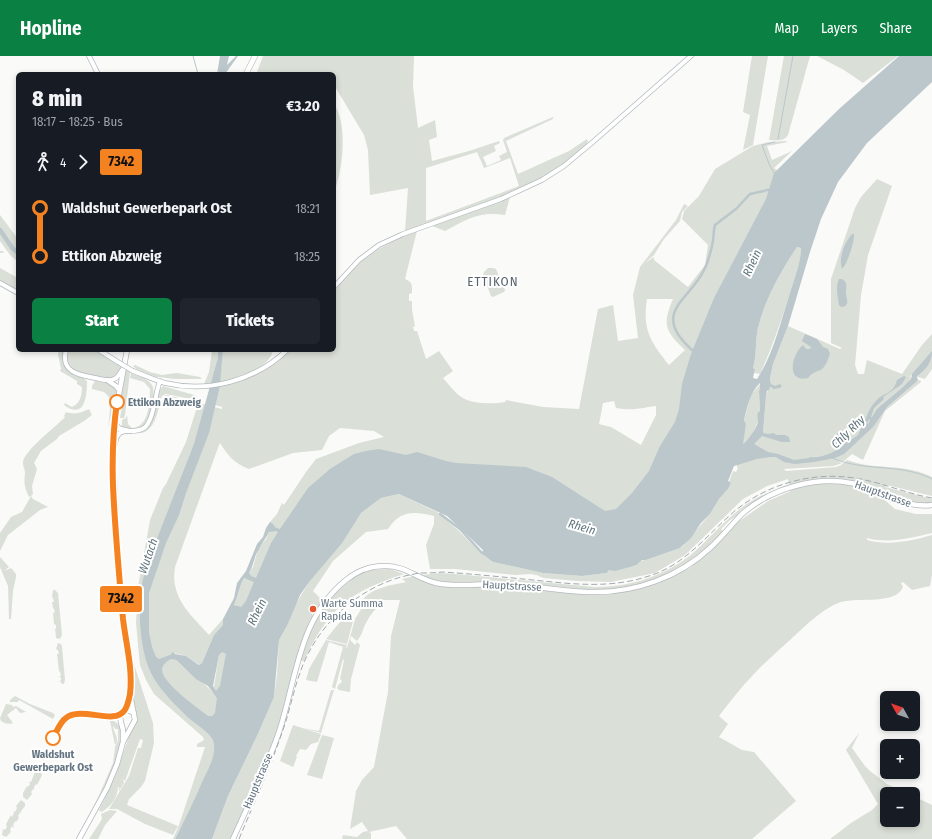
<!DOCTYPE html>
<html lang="en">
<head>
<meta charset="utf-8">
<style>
	body { margin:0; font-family:"Fira Sans Condensed",sans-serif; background:#20242c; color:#f1f3f6; height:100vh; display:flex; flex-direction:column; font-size:15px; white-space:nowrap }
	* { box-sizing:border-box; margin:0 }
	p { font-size:13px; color:#9ea1a6 }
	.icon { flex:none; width:22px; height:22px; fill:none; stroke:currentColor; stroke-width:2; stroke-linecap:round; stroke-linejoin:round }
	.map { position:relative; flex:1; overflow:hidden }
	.sheet { position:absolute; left:16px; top:16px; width:320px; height:280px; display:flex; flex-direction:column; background:#171b24; border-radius:6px; box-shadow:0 2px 6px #0003 }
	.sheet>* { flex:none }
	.badge { padding:0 8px; border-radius:3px; font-size:14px; line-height:26px }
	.needle { width:26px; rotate:310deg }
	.tools { position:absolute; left:880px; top:635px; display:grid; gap:8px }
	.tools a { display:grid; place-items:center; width:40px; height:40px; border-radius:6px; background:#171b24; box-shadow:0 2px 6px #0003; font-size:20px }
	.map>.badge { position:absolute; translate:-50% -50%; box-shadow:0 0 0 2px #fff }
	.legs { display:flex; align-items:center; gap:6px; height:44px; padding:0 16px; font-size:13px }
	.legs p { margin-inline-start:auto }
	.headline { display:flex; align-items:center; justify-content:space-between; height:68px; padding:0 16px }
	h1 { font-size:22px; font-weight:800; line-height:30px }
	.cta { display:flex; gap:8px; margin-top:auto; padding:8px 16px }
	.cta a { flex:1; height:46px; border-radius:6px; background:#0b8043; color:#fff; font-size:16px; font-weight:800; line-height:46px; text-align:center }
	.cta a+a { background:#20242c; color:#f1f3f6 }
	ul { padding:0 16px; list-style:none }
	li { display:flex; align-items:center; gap:14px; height:48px; font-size:15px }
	li i { display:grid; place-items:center; width:6px; height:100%; margin:0 5px; background:currentColor }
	li i::after { content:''; width:10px; height:10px; margin:-5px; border:3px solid; border-radius:50%; background:#171b24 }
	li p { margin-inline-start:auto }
	li:first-child i { background:linear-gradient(#0000 50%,currentColor 0) }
	li:last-child i { background:linear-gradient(currentColor 50%,#0000 0) }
	header { display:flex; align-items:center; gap:24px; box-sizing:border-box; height:56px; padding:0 20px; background:#0b8043; color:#fff }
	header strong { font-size:19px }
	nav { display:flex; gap:22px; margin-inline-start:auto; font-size:14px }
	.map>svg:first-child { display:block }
</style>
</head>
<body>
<header>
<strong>Hopline</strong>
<nav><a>Map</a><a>Layers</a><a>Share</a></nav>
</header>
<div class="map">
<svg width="932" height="783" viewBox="0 0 932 783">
	<rect width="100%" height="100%" fill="#fafaf8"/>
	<path fill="#dadfd7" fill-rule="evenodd" d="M263,0H414L413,30L418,72L435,64L437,81L429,84L432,105L469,95L499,85L500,87L494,90L496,95L483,101L487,110L501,104L499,100L507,96L503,84L504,82L553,61V63L506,85L518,118L569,95L587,83L588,85L586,90C572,101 558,114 542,122C499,146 451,159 405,176L408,132L370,139L368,94L364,79L334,29V18H258L257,16ZM477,96L484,112L510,102L519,130L426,165V112Z
		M752,0H768L753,89L743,94L750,59L743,56Z
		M784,0H810L788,79C784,86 776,84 769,84Z
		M817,0H898L863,27L844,14Z
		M334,48C348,68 343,114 334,136Z
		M785,85L788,86L767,90L772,104L792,95L774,112L798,129L626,472L428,416L330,444L216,728L181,771L175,783H173L179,769L205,691H197V688L204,684L203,681L154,638L146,624L140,609L136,567L138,531L150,464L163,432L166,428L186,386L197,351L168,344V342H163L164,340L167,339L222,353V351L215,349L220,330C247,325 267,313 288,294H334V234C355,206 385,186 417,175L405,223C413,226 412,230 412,237L409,238V245H412V254L415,270L413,271L414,275H417L426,303L439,295L453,315L443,322C450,330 457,340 467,344C477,348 496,348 505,346L506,344L543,351L579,353L598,253L613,249L618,285L638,282L633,239L640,211L676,164L684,148L688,150L682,156L680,165L664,183L654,199L645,207L654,201V204L688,231L705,209L708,189L682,163L684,155L699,140L715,113L753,90L769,86ZM647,243H673C662,269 665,275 685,294L669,309C651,286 642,274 647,243ZM614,345L616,352C633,355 640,352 656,350V359L641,389L611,371L599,368L603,347ZM340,372L374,375L384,381L359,387L316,403L306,416L284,449L282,447L277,458L270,466L272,467L266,483L258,493L253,511L249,517V523L244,522C239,531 238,540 234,549L237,550C232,555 230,561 228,568L230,569L219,599L213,637C203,624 187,617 176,604L171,602L170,599L174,597L186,600L200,609L202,607L214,579L223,569V563L209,579C190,558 170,542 175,511L219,389L220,387C228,400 234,407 249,413L293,397L322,394L329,380Z
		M877,123L892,130L868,199L861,239L855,309L858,318H864L867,304L902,318L922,289L932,278V313L925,323L911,319L910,321L921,325V326L885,355L863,404L852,398L844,405H838L842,407L834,410L784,413L786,415L836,411L841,409L847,404C853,406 860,408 866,409C889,412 910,410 932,421V440L887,429L885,431L932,443V447C914,450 898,443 882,435L880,438L890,443L892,445L891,447L881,439H879L895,453L916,458H932V477C910,482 889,488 867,482V484C888,490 911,485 932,479V519L930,530L912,534L903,526L901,527L903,531C896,549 859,541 841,546C823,552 804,571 790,584C778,595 765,606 754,618C741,631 730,646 719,660L728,668L719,681L742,694L754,696L796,745L752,783H407L396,770L369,776L371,777V783H342L343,779L357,781L363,776L368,775L362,766L350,773L356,735L362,724L374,711L388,636L391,580L400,544H362C372,532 391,529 406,526L402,523L415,520L432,528L504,530V532H510L513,529L529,534L598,537L663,524L690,512L735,468L768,445L791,435L788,423L767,430L743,443L685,499L655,517L611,526L577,525L543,522L537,519L530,518L515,519L455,513H430L426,489L434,468V460C414,455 400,454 388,473L366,476L333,505L313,535L323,545L316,554L312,557L313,560L300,591L276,679L231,783H212L228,740L257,680L274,641L277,619L279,584L287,570L295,549L310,525L349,474L358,459L381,442L399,438L437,456L458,474L482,498L493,506L543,517L582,520L607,517L609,514C616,514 624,513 631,510C637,508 640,504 646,504L680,492L683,490L710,458L719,443L728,433L731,427L729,426L733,415L736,416L738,412L737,411V409L734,410L741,396L763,377L766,340L771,327L770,322L773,308L788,270L840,293L842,292L831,287V223L855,152L861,141Z
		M510,141L505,159C480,155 467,163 445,175L432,170Z
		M0,159L18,183V206L10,199L0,185Z
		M797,191L801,192C801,206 794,224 790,237C781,265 772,292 760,318L754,317L755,313L753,312C757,299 755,285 758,272C765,243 781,215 797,191Z
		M0,212L18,222V236L0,225Z
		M488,212H493L496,213L505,234L504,236L493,241L491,240L483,219L484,216Z
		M59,294H64L63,300L66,311L74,319L83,322L87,325C87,340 85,364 64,349L65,347L72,351C80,348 82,339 82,331L77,328V325L60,315L61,313L58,298Z
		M67,294H95L121,310C120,314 119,319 115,321C107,326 73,317 68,309C65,304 67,300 67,294Z
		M212,294H218V301L211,327L204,328L209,316Z
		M223,294H273C270,313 237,322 220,326Z
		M135,309L150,316L162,319L177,317L200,321L202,323H174L159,321L156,322L136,313L133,310Z
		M124,313L130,316L125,359L124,362H120L123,344H120Z
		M131,317C137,320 147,322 152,329C157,337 149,367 141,372C135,374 128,373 122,372V364L126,362L127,359L128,368L132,372C149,371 150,346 150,333L144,326L130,322Z
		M95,325C104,324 112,327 117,334L113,359L110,362L108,372L110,354L109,341L104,336L92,333V330Z
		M761,327L760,332L759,335L760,355L758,356V365L756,370L752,379L743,388L742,387L746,368L744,364L751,339Z
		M163,330L194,339L197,341L196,344H195L166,338L162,340C158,352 156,375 141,377L140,376L146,372L160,334Z
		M89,353L92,359L84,365L59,380L57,383L41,395L34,407L37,413L32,430L33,438L31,440L33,443L48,451L40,454L8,479L0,495V477L11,461L22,456L31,440L29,441C24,429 24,429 25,417C25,413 23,411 23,407C23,395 56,371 65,361L64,360L66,356C75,359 81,357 89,353Z
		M767,437H768L741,454L737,460L730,464L721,473L723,475L721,479C681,518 637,537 581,533C558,531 535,527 511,527C483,526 454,531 426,522L427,521L422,519L440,517L455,518L595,531C631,531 664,520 692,498C709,483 723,466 741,452C749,446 758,441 767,437Z
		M0,501L9,511L4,515L11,512L16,518V521L13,535L11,563H9L8,530L0,511Z
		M390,513L404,518C349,536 329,552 304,605H301L306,586L321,553L334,538L357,519L372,514Z
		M53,534H55L58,537L62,579L60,583L56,582L55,572L56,573V569L54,568L53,556L55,557L54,553L53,552L52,546H54L53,542L52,541Z
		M365,547L382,548C374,553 368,562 364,571C362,577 361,580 357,585L351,580L350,584L355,589L357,586L360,589L351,623L350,636L339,634L337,632L339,628H340L342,625L340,623L344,604L343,603L335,633L332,631L343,591L329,586L317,626L306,624L309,613L326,584L347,589L346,593L347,592L355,563Z
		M345,560L352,563L353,565L347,588L326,583Z
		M58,587L61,588L62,591L65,624L64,628H62L59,624L61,625V622L59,620H61L60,616L59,615L57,598H59L58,594L56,593Z
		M132,605H133L153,667L154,687L145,725L141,731L129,743L127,749L178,770L173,779L145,768L117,753H109L129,720L138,692H141L143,684L140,683L125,725L123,723L124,727L119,735V731H118C118,741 110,752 101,756L99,754L116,719L130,677L137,666V660L133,645Z
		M331,634H334L321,677L304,672L319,675Z
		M15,640L30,648L53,657L55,659L53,663L19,644L18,646H10V644Z
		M6,648L12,649L13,651L16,650L26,656L20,657L16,652L7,659L13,667C9,669 4,667 1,665L0,662Z
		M107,663C111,664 115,665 118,668C130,683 102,736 94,751L113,707L115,691L118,684V673H115L114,670L113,671C114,677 120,683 115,689L110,665L108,664L107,666Z
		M293,669L321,678L318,686L311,688L306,694L300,693L296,700L297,701L293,711L280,705Z
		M859,677L852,692L865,710L870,715L887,728L907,738H887V764H913V740L932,749V783H830L851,767L872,754L878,748L846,694Z
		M322,679L334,682L322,723L307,719Z
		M41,707L47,711L45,715L43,714L41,717L42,719L37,729L36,728L34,731V734L33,733L31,736L32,738L27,744L23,741V737L27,730L28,731L30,728L29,726H31L35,716L36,717L38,713L37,711Z
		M21,744L25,747V750L21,755V758L20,756L18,760L19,762L16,766L15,765L13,769L14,771V772L12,770L10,774L11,776L6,781L2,779L3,773L5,774L7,771L6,768L11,759L12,761L14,757L13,755L15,756L17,752L16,750Z
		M110,754L117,755L105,769L98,783H89L101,765L102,762L101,758Z"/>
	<path fill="#bbc7cb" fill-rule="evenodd" d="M220,0H229L227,9L236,0H238L225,18H217Z
		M899,0H932V26L867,87L838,126L821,163L810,196L788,270L773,308L770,322L771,328L775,330L780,328L782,330L780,332L773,333L772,331H770L769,334L767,335L766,340L763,377L768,378L774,377L776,379H785L789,381L790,386H782L762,380L754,388L768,396L778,398L794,404L809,402L810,401C820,403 836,396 844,389L840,388L838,389L835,387V381L838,377L844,381L848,386L858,379L863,368L869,367L870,364L869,363L868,366L864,367C867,359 870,351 876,345C885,335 893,339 897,324L904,320L906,321L902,328L883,341L884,343L874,352L871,361H872L877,353L902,332L910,324H911L912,318L932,295C932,306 926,314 917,320V322L918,323L917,325L887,351L873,371L844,398L835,402L814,406L795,408L784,406L776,401H770L757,403L734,410L728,425L731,427L728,433L719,443L710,458L701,467L691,482L680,492L646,504H642L636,509L630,511L615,515L609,514L607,517L582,520L543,517L493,506L482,498L483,494L447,460L399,438L381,442L361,457L342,487L310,525L300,539L287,570L279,584L274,641L257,680L228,740L212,783H175C184,765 192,750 200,731C205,718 216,703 214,688C214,679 197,669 190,663C177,651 158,632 151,617C140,595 138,557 141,533C143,521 147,509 151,498L194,388L218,301V294H223L220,330L209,377L186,437L179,459L166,487L149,537V576L152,591L156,601L159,603L170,599L173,596L175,598L186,600L199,609L202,607L214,579L223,569V563L234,542L237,527L246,515L257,488L263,481L266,472L270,466L272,467L276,472L280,473L308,432L330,413L354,398L366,395L379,393L406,399L417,396L446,405L456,407L526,411L552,421L605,455L616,453L632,437L649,415L660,390L675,366L679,353L682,328L691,298L714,242L766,143L774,117L839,53ZM797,191L801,192C801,206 793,227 789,240C780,268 773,299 757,323L753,322L755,313L753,312C757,299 755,285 758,272C765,243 781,215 797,191ZM760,327V332L759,335L760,355L758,356C757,359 758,362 758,366C756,373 749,383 743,388L746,368L744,364C747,352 750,336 760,327ZM276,475L278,476L271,487L256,522L251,520L249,517C254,509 254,500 259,493C262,487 266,482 269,476ZM244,522L254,526L246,545L241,551L234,549C238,540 239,531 244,522ZM222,596L226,598L220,630L216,635L213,630L219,599ZM171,603L176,604L196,623L208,630L217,642L215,657L212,660H208C198,652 162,627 162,614C162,609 167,605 171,603Z
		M852,178H854C855,184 847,209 842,213C838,202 845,186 852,178Z
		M839,223H842C849,227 845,232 846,238C847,245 850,250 841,251L839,249C838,241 835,231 839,223Z
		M805,278L817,283L823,291L828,293L830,298C828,303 826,310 822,313C816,317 813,315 808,322C785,327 792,298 803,289L806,293H810L811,291L802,285Z"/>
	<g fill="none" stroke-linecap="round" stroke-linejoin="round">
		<path stroke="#bbc7cb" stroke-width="1" d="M193,0L198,18
			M778,83L793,0
			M774,117L769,108L762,89L775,86
			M0,196H3
			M832,402C864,416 901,407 932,423"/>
		<path stroke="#bbc7cb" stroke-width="2.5" d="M766,134H769
			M690,292C651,256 690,244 704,214C708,207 710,198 712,190C714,183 713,176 715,169L736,153L750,138L764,135
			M691,293L693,295
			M440,458L460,473L482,497"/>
		<path stroke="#bbc7cb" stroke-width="4.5" d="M0,174L13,193L18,197"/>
		<defs>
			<path id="secondary" d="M89,0L98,18
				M0,227L18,237
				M334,231L359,204L379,189L403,178L501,143L542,124L564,110L594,85L691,0
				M66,294C60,316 79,319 95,322C101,323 108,326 114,323C118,322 120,317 122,314
				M99,294L118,306
				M133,315C144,319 154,324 165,327C208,337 255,325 287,294
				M115,388C118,367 132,380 144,372C154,365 155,337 160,325"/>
			<path id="primary" d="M107,324L116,330L119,334
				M114,367L120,373L129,375
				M124,655L130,640
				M123,685C123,681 123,678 123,674C121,665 116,657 128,654L134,657
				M79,783L107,732L117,708L123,686L135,664L130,639L129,604L124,570L117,493L113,398L115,360L127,294
				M233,783C249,747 268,710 280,673C297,619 299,562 346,524C357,515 370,510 384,510C404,509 418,523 436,527C458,532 483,527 505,528C534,529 563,536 592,536C635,537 679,521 710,492C722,481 731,469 742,458C758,444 778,434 799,429C825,422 850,424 875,434C895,442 910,452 932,449"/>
			<path id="highway" d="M246,18L255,0"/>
		</defs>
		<use href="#secondary" stroke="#b3babf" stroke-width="5.5"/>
		<use href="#primary" stroke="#b5babe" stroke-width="6"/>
		<use href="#highway" stroke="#b4b9bd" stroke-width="6"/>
		<use href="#secondary" stroke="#fff" stroke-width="4"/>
		<use href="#primary" stroke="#fff" stroke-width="4.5"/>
		<use href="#highway" stroke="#fff" stroke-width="5"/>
		<path stroke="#a2aab0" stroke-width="1" stroke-dasharray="6 3" stroke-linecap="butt" d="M239,783C255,745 272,707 285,668C292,646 296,623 306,602C327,557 372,523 421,517C428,517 435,517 442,516C473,518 503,521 533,524C572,528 610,533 649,520C682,510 703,484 728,461C764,427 817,413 865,424C888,429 909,438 932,442"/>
		<defs>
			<path id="secondary-bridge" d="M118,306L133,315"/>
		</defs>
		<use href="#secondary-bridge" stroke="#b3babf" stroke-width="5.5" stroke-linecap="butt"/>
		<use href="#secondary-bridge" stroke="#fff" stroke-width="4"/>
	</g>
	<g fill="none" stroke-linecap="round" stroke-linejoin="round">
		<defs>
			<path id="line-1" d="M53,682C57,675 60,666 66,662C81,650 114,669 124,655C127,652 129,643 130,638C133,613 126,588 123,563C119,519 115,474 113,430C112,402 113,374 117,346"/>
		</defs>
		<use href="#line-1" stroke="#fff" stroke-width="9"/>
		<use href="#line-1" stroke="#f58220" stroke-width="6"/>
	</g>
	<g fill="#fff" stroke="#f58220" stroke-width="2">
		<circle cx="117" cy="346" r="7"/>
		<circle cx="53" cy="682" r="7"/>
	</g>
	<circle fill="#e4572e" stroke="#fff" stroke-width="1.5" cx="313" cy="553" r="4"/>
	<g text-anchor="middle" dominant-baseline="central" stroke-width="4" stroke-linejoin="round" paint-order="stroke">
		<g font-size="11" font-weight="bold" fill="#657683" stroke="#fff" text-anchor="start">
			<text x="128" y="346">Ettikon Abzweig</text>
			<text x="53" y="698" text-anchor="middle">Waldshut<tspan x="53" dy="13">Gewerbepark Ost</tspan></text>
		</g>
		<g font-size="11" fill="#657683" stroke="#fff">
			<text transform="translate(883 438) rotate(20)">Hauptstrasse</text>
			<text transform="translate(512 530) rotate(3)">Hauptstrasse</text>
			<text transform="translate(258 725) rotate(-67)">Hauptstrasse</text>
		</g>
		<g font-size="11" fill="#657683" stroke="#fff" text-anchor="start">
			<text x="321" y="547">Warte Summa<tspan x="321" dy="13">Rapida</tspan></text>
		</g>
		<g font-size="12" font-style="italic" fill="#60757c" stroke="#fff">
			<text transform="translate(752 207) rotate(-65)">Rhein</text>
			<text transform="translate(848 376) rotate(-44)">Chly Rhy</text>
			<text transform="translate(582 471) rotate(16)">Rhein</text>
			<text transform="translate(148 500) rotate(-71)">Wutach</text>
			<text transform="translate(257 556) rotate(-64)">Rhein</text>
		</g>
		<g font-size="13" letter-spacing="1" fill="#57646e" stroke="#fff">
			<text x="493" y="225">ETTIKON</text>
		</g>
	</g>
</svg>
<div class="tools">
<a><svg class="needle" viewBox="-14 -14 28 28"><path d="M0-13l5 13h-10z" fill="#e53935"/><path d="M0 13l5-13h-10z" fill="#9ea1a6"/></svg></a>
<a>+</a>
<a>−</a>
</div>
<b class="badge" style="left:121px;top:543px;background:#f58220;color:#111">7342</b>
<section class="sheet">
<div class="headline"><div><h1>8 min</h1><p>18:17 – 18:25 · Bus</p></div><b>€3.20</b></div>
<div class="legs"><svg class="icon" aria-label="walk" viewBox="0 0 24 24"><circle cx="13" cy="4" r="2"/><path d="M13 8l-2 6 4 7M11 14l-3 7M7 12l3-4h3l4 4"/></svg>4<svg class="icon" aria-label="forward" viewBox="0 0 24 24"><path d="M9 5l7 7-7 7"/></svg><b class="badge" style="background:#f58220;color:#111">7342</b></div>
<ul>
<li><i style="color:#f58220"></i><b>Waldshut Gewerbepark Ost</b><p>18:21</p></li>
<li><i style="color:#f58220"></i><b>Ettikon Abzweig</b><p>18:25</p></li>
</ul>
<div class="cta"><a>Start</a><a>Tickets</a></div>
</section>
</div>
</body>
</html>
